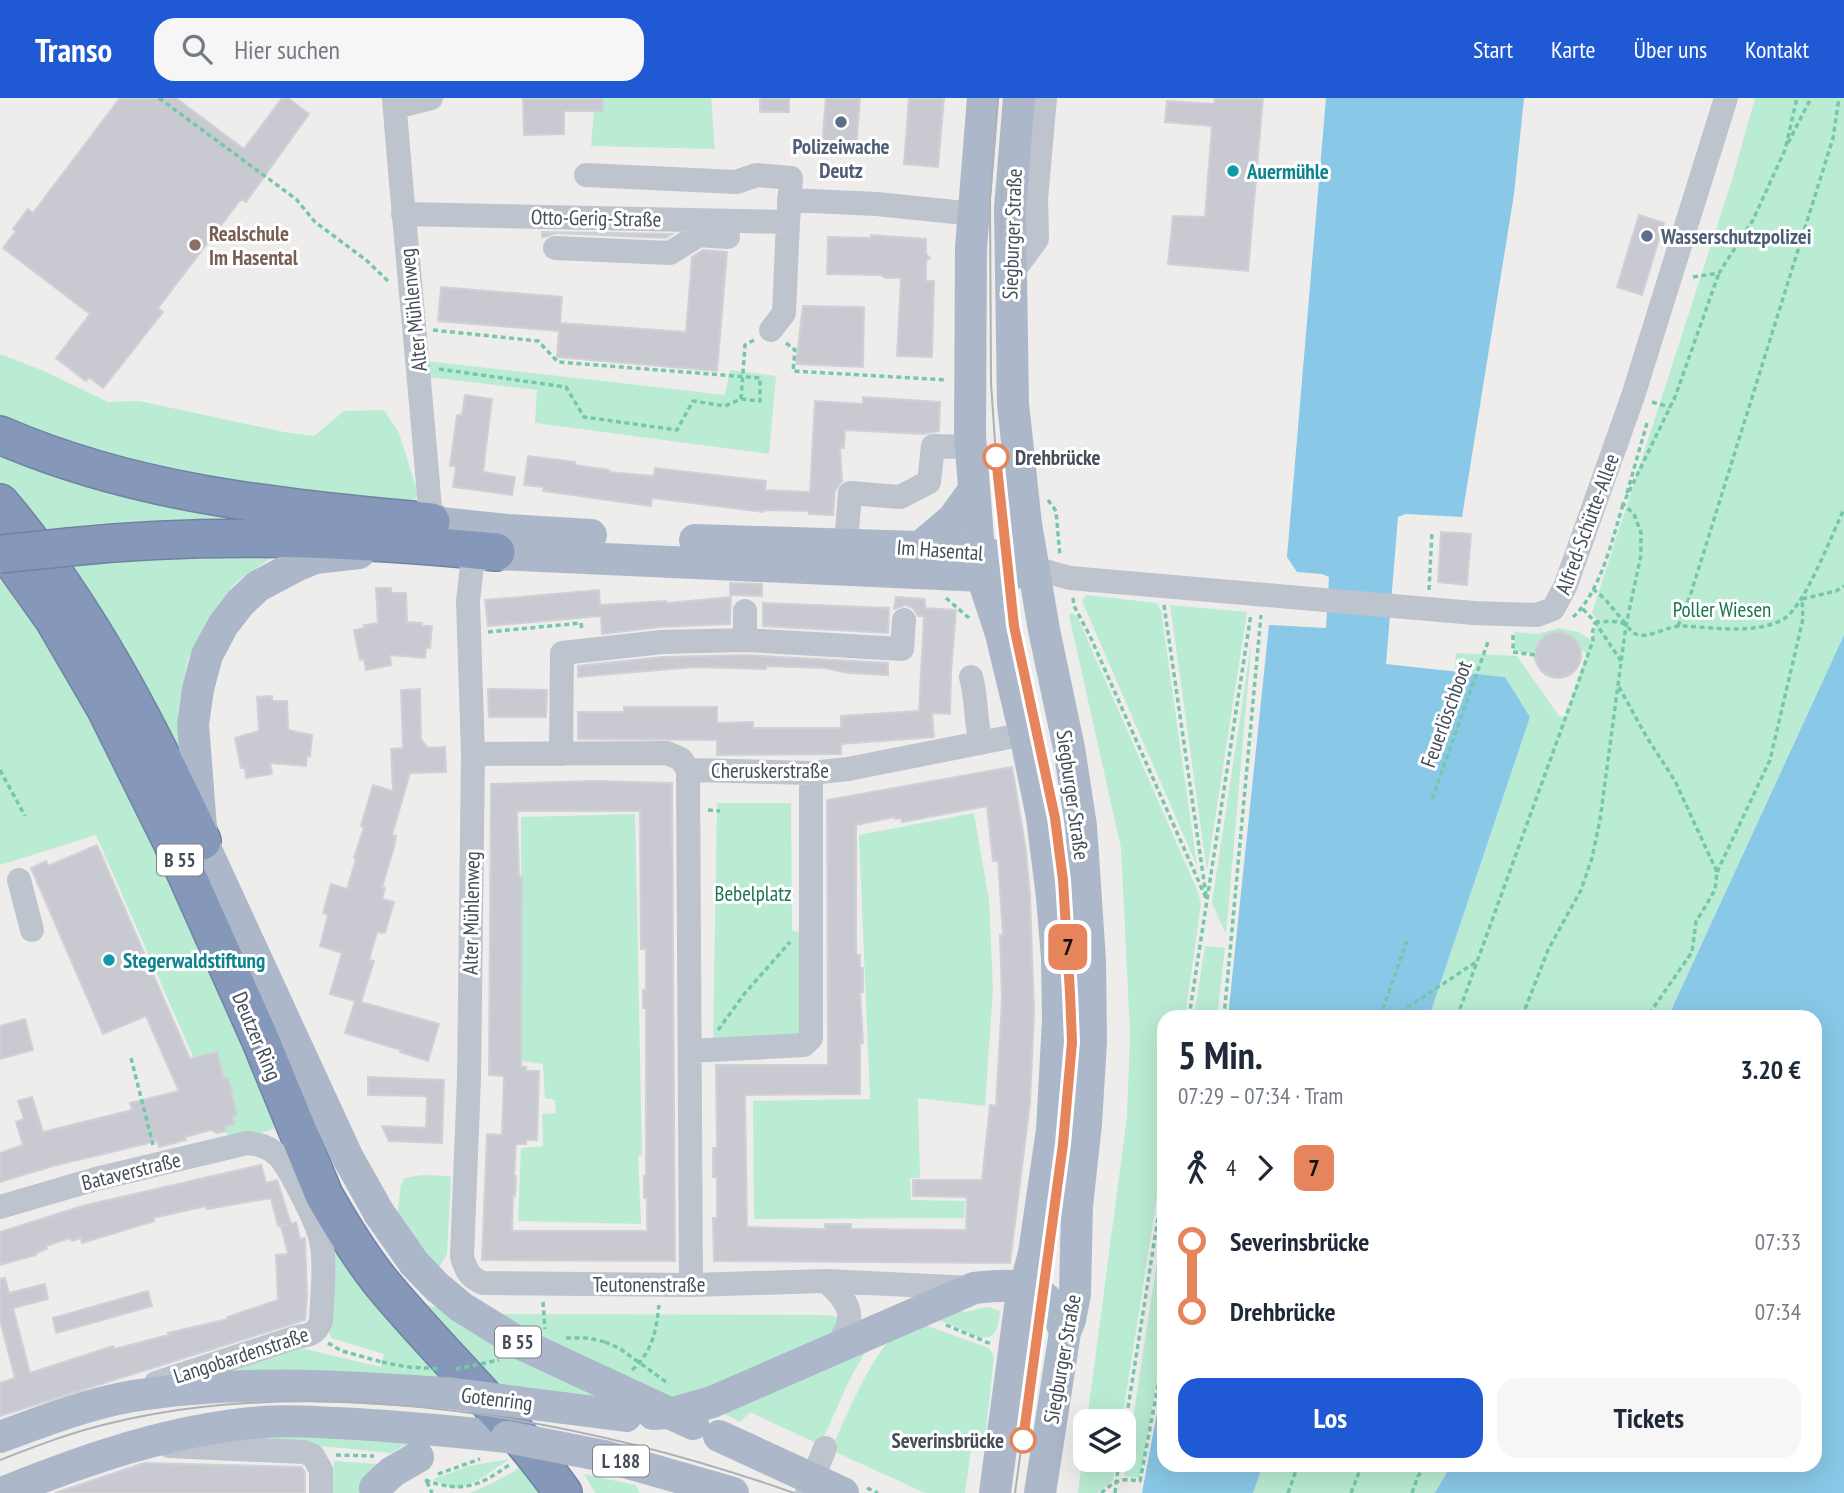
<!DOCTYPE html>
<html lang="de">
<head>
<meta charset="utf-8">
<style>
	body { margin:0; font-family:"PT Sans Narrow",sans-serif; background:#f6f6f7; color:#1f2937; height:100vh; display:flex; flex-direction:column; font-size:26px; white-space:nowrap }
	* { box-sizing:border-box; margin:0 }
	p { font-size:23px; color:#747a83 }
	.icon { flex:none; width:38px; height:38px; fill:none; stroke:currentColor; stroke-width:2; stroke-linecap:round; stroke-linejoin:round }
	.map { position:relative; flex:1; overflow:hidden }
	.panel { position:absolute; left:1157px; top:912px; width:665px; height:462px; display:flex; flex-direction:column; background:#fff; border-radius:21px; box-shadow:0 7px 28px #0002 }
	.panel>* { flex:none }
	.badge { padding:0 14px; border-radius:10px; font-size:24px; line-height:46px }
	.fabs { position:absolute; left:1073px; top:1311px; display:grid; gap:14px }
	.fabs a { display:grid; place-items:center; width:63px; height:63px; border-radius:14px; background:#fff; box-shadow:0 7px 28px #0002; font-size:35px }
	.map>.badge { position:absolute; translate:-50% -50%; box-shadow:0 0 0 4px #fff }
	.legs { display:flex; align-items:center; gap:10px; height:77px; padding:0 21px; font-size:23px }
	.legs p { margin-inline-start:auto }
	.overview { display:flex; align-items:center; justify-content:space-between; height:119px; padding:0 21px }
	h1 { font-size:38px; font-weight:700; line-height:52px }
	.cta { display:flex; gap:14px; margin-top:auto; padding:14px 21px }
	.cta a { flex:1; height:80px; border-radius:21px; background:#2059d4; color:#fff; font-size:28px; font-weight:700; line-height:80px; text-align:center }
	.cta a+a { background:#f6f6f7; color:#1f2937 }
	ul { padding:0 21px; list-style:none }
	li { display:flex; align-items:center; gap:24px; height:70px; font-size:26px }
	li i { display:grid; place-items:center; width:10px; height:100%; margin:0 9px; background:currentColor }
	li i::after { content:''; width:18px; height:18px; margin:-9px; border:5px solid; border-radius:50%; background:#fff }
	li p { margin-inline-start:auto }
	li:first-child i { background:linear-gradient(#0000 50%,currentColor 0) }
	li:last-child i { background:linear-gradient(currentColor 50%,#0000 0) }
	header { display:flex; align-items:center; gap:42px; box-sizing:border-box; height:98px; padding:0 35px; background:#2059d4; color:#fff }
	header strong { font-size:33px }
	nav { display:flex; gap:38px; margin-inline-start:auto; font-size:24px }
	.search { width:490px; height:63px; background:#f6f6f7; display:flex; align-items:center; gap:18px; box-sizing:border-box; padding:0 24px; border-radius:21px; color:#747a83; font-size:26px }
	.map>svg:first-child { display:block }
</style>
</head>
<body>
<header>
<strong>Transo</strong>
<div class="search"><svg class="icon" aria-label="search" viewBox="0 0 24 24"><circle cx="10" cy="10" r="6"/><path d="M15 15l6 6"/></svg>Hier suchen</div>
<nav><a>Start</a><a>Karte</a><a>Über uns</a><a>Kontakt</a></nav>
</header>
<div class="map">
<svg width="1844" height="1395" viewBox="0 0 1844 1395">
	<rect width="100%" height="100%" fill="#efecec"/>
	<path fill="#baecd3" d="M595,0H711L715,51L591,48Z
		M1755,0H1844V537L1668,919H1429L1530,619L1505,579L1455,573L1456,555L1517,558L1559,618L1565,620L1587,555L1581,552L1571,537L1553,534L1538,544L1535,556L1514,553L1515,534L1537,536L1559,530L1578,534L1591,542L1598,524L1592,515L1731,85Z
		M0,256L44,273L108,304L139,303L284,334L314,338L344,313L384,312L399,335L418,396L413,405L175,377L0,331Z
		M426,263L725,297L730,272L776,278L769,356L535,325L537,292L428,279Z
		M0,343L354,425L41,442L0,388Z
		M287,450L237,483L208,520L188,561L178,611L179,668L59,462Z
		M0,481L55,554L103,640L282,1028L231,1045L96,737L0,767Z
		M1086,497L1157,505L1161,512L1197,768L1082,503Z
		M1170,507L1247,514L1207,773Z
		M1072,515L1077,518L1198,794L1201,806L1185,919H1164V1053L1122,1323H1087L1127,1018L1130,935L1121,750L1069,517Z
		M1252,540L1226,836L1212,805Z
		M717,705H791L792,832L806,837L807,937L713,946Z
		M974,715L989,803L993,890L985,1008L918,1000L920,1080H910L911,1102L965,1103L964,1120L754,1121L753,1003L870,1001L859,737Z
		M635,716L642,1057L638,1058L641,1126L518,1123L521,1050L543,1048L542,1016L556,1015L555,1002L545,1000L543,966L522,963L521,719Z
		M1205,848L1225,850L1217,919H1194Z
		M421,1077L451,1078L447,1156L438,1171L397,1117L401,1086L405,1080Z
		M1164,1118V1243L1140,1380L1124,1378Z
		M326,1137L430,1262L444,1284L214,1276L301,1250L381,1269L384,1256L331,1240L329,1234Z
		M409,1203L466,1216L829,1217L838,1219L840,1231L783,1266L673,1302L607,1303L485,1288Z
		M961,1208L964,1214L989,1209L1000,1213C997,1261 968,1231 940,1223L939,1217Z
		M922,1226L989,1250L994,1259L985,1340L972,1344L965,1395H925L831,1352C844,1324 872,1254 896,1237C903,1232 914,1230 922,1226Z
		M869,1248L852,1277L820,1347L750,1314L740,1324L719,1313Z
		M237,1336L423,1339L411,1352L405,1347L391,1355L332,1349L196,1345Z
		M1085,1339V1362H1116L1113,1382L1097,1395H1078Z
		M510,1361C494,1370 473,1390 454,1390C446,1389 439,1384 433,1381L469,1368Z
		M334,1363L378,1366L359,1385L365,1388L360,1395H332Z
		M1263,1367H1451L1435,1395H1253Z
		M521,1369L546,1395H470L493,1385Z
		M584,1376L635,1387L640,1395H595Z"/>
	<path fill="#89c8e7" d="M1326,0H1524L1514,96L1462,419L1406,416L1398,419L1386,566L1505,579L1530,619L1429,919H1228L1269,527L1326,530L1329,479L1322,476L1297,474L1287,459Z
		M1844,537V1395H1435L1451,1367H1815V919H1668Z
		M1164,1277V1367H1263L1253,1395H1142Z"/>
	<path fill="#c9cad1" stroke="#d0d1d7" stroke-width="2" fill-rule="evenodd" d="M120,0H176L244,51L282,0H288L309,16L246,104L241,101L158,210L163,214L103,290L89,279L86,283L56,260L90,216L3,150L16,133L13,131L28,111L33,115Z
		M523,0H603V13H564V36L524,37Z
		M760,0H789V14H760Z
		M826,0H860L856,51L822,49Z
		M909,0H944L938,69L904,66Z
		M1215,0H1263L1248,173L1168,166L1173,118L1205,119L1212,28L1165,24L1167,3L1214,6Z
		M1639,117L1664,125L1642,197L1617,189Z
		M542,134L672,136L666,140L556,135L545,139H542Z
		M871,137L926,141V156L930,160L926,163V183H934L932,259L897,258L901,180H885L882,177L827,176L828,139L871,140Z
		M703,152L727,154L717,273L557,259L559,233L438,223L441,189L562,199L560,225L686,234L692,159Z
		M803,208L864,209L863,269L796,266Z
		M465,297L492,301L483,374L515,379L512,397L453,389L456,368H450L457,317H462Z
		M863,299L940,304L939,333L924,336L845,332L844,350H840L842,383L835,393L833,417L809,416V413L764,412L763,414L652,400L651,408L543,393L544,389L524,387L528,358L575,364V367L609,372L608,374L654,378L655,370L766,383L765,392L810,394L815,303L863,306Z
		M1441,434L1471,436L1467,487L1438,484Z
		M730,485L762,486V498L730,497Z
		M376,490H391V495H406L407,524L422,525L421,528H432L430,550L426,549L425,560L390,557L391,567L366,572L364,561L360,562L354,532L365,530L364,527L378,525Z
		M599,492L600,507L666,503L667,505L731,499L730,526L660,529L602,536L601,518L488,528L485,502Z
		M896,499L925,501V510L956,512L951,575L950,616L932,615L934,639L841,646V656L717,657V642L578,641V614H624V609H717V625L753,624V630H841V618L919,613L924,518H918L913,510L906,507L894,511Z
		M763,505L889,510L888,535L763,528Z
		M1535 557a23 23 0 1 1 46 0a23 23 0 1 1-46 0Z
		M745,557L888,565V577L848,575L825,570L766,568V571L695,569L578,579V568L663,559Z
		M420,591L421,641L428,650L445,649L446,674L410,675L392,737L396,738L394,749L382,789L385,790L382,801L394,804L385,835L377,834L369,862L374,863L361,904L439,926L428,963L400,954L401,952L345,935L355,903L330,896L342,855L320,848L328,817L323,815L331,786L347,791L356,761L354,760L364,729L361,728L373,687L393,693L391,651L403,650L401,592Z
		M488,591L547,592L546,619H489Z
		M272,598V603H287L288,632L312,637L310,658H307L306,668L270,665L272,676L246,680L245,670H241L235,640L259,633L257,599Z
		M1012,669L1026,753L1030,798L1034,913L1030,1005L1010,1165L714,1163L713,1120H717V1079H713V1050H717L716,967H828L827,702ZM987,708L993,763H998L1003,837H1000L1002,902L996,1008L990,1007L982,1082H913V1098L967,1099L966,1132L851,1131V1126H825V1131H820L747,1129L745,997L860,996V945H863L860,894H863V870H860V857H856V727L894,719L895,721L901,720L902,724Z
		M593,683L672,685L675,1163L482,1162L487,1036L502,1037L504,978L489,977L491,686ZM517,713H640L641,851H646V892H643V910H646V1078H644V1100H647V1133H512L513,1098H515L516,1078H514L516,1046H526V1042H537L539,973H526V969H521L522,779H519Z
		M97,747L190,961L217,954L224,981L228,980L237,1017L232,1019L234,1026L225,1028L226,1033L217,1035L211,1032L185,1039L186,1042L159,1049L157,1043L53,1068L0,1084V1055L23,1047L16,1024L24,1021L18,1003L32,999L43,1034L132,1012L130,1005L179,993L146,918L103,936L31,770L46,763L48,768Z
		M25,921L33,952L0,961V928Z
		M368,979L444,982L442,1045L389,1043L382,1028L426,1030L427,998L368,997Z
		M261,1067L266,1085L277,1082L291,1126L296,1124L300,1141L305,1140L307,1199L305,1222L0,1318V1285L15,1280L0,1222V1181L5,1180L9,1195L45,1186L48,1201L13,1210L30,1275L113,1248L114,1251L169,1237L168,1235L228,1221L227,1219L278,1202L276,1157L288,1156L281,1128L288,1126L278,1128L271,1100L207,1111L206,1108L153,1120L154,1123L82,1145L81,1140L72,1143L70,1140L46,1148L47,1151L36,1155V1157L0,1167V1134L82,1108Z
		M148,1193L152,1208L56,1235L53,1220Z
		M144,1365L301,1369L305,1374V1395H55Z"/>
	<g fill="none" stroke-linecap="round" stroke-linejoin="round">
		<defs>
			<path id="highway" d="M0,337C141,398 281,409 431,424
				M0,405C85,505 147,624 202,743
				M0,446L53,520L106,611L171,742L260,941L324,1097C341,1127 359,1156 380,1183C439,1255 509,1318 563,1395
				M69,449C212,434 353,440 496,454"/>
		</defs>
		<use href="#highway" stroke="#7083a5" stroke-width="40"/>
		<path stroke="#74c8a9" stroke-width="3.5" stroke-dasharray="5 3.5" stroke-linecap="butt" d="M159,0L296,101L315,124L366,162L388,183
			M1788,45L1811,0
			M1693,179L1719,175L1753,122L1778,67L1785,52L1797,0
			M433,232L538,243L558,264L760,280V303L741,301
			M786,245L795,252L793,273L946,282
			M439,271L566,289L584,319L677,332L693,303L725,308L741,301L745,247L754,242
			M1652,304L1670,309
			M1627,395L1647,325
			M1048,402L1056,413L1060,458
			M1593,491L1605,501L1625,525
			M1429,492L1432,433
			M946,500L969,520
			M1073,500L1074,508L1090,538L1206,800
			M1164,507L1206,797
			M1583,511L1595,524L1621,563
			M1573,519C1600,495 1613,440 1623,406
			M1595,524C1605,524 1619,521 1627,528C1631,532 1632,536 1639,537C1653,539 1667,528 1681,528C1712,529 1752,537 1782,522C1804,511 1832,436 1844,411
			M1678,528L1691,495L1833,40L1839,0
			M488,534L581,525L582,533
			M1513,537V554L1535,557
			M1619,589L1646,638L1675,683L1717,774L1715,792L1696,824L1692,854L1647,919
			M0,672L25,718
			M1432,701L1489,541
			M708,712L720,713
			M1717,774L1770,662L1803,521L1802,501L1836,493L1844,488
			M1189,919L1251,516
			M1224,919L1261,517
			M1380,919L1407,843
			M1393,919L1476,864
			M1457,919L1581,577L1593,542L1592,536L1595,524
			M1522,919L1548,852L1581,792L1592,760L1600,722L1626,527L1641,457V435L1634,416L1623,406L1675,299L1719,175
			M718,932L745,895L790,844
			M131,960L153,1047
			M543,1204L545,1231
			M946,1227L991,1246
			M566,1240H588L605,1244
			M328,1245L342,1253L382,1264
			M632,1272C653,1253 656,1233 659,1207
			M1124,1335L1164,1082
			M336,1357L374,1358
			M438,1376L480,1361
			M425,1382C462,1395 478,1389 509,1367
			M427,1384L432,1395
			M1101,1395C1117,1382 1119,1380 1140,1383L1164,1256
			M1115,1395L1119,1362
			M1288,1395L1298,1367
			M1351,1395L1362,1367
			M1412,1395L1418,1378L1427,1367"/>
		<path stroke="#bdc4ce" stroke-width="24" d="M394,0C405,141 420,282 431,424
			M395,9L431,0
			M586,77L736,84L757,77L791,80L788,124
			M789,102L877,106L974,116
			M403,116L788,124L784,215L771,232
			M555,150L670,155L699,137L728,139
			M1010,178L1037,141L1036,101L1045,0
			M846,447L850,395L900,399L929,384L933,348L971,349
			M488,455L472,468L468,503L473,656L469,980L462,1159C466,1173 470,1180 483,1185L691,1187L826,1183L973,1190
			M1034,470L1070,480L1474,515L1537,517L1553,511L1565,489L1633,298L1726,0
			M745,542V513
			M971,579C977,601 975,623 981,645
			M473,656L667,655L681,661L688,672
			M561,656L562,555L662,544L745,542L902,551L904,522
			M688,672L691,1187
			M688,672L811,675L848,671L1025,636
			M19,782L32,832
			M691,953L804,947L811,940V675
			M0,1109L96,1081L247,1045C258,1046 267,1048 276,1056C288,1065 318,1127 321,1142C326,1168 322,1197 321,1223C316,1236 310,1237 297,1239L156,1285
			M826,1183C855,1209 857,1223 831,1254
			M169,1348L304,1354L313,1358L321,1372V1395
			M807,1395L825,1350"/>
		<path stroke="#acb8ca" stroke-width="32" d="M983,0L971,150L970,338L979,453L982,478L1001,536L1025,636L1042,719L1052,799L1057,860L1058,922L1052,1032L1034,1155L1020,1209L995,1395
			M1019,0L1010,110L1013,306L1026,426L1044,532L1069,650L1081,728L1090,862L1091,943L1086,1026L1077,1108L1075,1196L1070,1222L1065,1234L1040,1395
			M431,424L507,432L591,437
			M695,442L949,450L999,458
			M920,449L953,421L974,392
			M359,455L315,460L296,468L258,488L240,505L223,527L207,557L198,591L193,626L202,743L347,1058L379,1115
			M473,455L982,478L1015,475L1034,470
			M653,1316L677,1314L712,1304L974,1190C1020,1185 1048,1184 1065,1234
			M0,1339C43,1323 87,1306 133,1298C236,1281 343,1288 447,1295
			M2,1395C86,1361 172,1331 263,1324C287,1322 313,1324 337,1325C394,1328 450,1333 507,1339"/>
		<use href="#highway" stroke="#8598b9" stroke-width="37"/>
		<path stroke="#aeb0b6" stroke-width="2" d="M998,0L990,101L991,285L996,359L1014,528L1044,660L1063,782L1070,867L1071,944L1063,1046L1015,1395
			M1001,141L1003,68
			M0,1362C36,1348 72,1334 111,1325C326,1273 588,1322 794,1395"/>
		<defs>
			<path id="highway-bridge" d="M0,456L69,449"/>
		</defs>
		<use href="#highway-bridge" stroke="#7083a5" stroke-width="40" stroke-linecap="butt"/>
		<path stroke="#74c8a9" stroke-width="3.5" stroke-dasharray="5 3.5" stroke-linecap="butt" d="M605,1244L619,1250L669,1286
			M382,1264L407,1269L441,1271
			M456,1271L499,1262
			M867,1390L878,1395"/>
		<path stroke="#acb8ca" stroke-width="32" d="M379,1115L414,1165L436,1188L461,1209L521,1246L693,1326
			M447,1295L626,1318
			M719,1338L843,1395
			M507,1339L604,1358L733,1395
			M375,1390L392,1374L418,1359"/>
		<use href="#highway-bridge" stroke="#8598b9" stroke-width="37"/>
	</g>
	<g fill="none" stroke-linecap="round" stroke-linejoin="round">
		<defs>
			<path id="line-1" d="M996,359L1014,528L1055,720L1063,782L1070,895L1072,944L1063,1046L1023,1342"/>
		</defs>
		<use href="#line-1" stroke="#fff" stroke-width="16"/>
		<use href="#line-1" stroke="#e6855c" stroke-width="10"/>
	</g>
	<g fill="#5c6f8a" stroke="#fff" stroke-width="2.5">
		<circle cx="841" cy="24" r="7"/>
		<circle cx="1647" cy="138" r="7"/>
	</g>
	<g fill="#0f9aa8" stroke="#fff" stroke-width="2.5">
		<circle cx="1233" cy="73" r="7"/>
		<circle cx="109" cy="862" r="7"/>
	</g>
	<circle fill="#8d6e63" stroke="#fff" stroke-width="2.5" cx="195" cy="147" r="7"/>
	<g fill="#fff" stroke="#e6855c" stroke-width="3.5">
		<circle cx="996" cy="359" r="12"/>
		<circle cx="1023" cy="1342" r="12"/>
	</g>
	<g text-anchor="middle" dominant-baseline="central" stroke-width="6" stroke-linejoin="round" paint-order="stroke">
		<g fill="#fff" stroke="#7d828a" stroke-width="2">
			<rect x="157" y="746.5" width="46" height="31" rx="5"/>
			<rect x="495" y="1228.5" width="46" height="31" rx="5"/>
			<rect x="593" y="1347.5" width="56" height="31" rx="5"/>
		</g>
		<g font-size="19" font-weight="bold" fill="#454d58">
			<text x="180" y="762">B 55</text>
			<text x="518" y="1244">B 55</text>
			<text x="621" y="1363">L 188</text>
		</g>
		<g font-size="21" font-weight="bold" fill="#4e5e75" stroke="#fff">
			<text x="841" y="48">Polizeiwache<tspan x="841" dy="24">Deutz</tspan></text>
			<text x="1661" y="138" text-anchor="start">Wasserschutzpolizei</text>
		</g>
		<g font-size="21" font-weight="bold" fill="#0d838f" stroke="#fff" text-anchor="start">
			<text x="1247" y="73">Auermühle</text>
			<text x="123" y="862">Stegerwaldstiftung</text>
		</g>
		<g font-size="21" fill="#454d58" stroke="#fff">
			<text transform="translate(596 120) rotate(1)">Otto-Gerig-Straße</text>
			<text transform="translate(1012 136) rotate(-88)">Siegburger Straße</text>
			<text transform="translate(413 212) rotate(-96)">Alter Mühlenweg</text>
			<text transform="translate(1587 426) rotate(-70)">Alfred-Schütte-Allee</text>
			<text transform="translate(940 452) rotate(4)">Im Hasental</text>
			<text transform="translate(1446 616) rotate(-70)">Feuerlöschboot</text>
			<text x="770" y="672">Cheruskerstraße</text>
			<text transform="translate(1073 697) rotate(82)">Siegburger Straße</text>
			<text transform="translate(471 815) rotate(-89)">Alter Mühlenweg</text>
			<text transform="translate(257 938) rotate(67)">Deutzer Ring</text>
			<text transform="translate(131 1073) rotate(-14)">Bataverstraße</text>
			<text x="649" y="1186">Teutonenstraße</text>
			<text transform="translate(241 1257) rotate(-18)">Langobardenstraße</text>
			<text transform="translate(1062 1261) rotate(-80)">Siegburger Straße</text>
			<text transform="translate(497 1301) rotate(7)">Gotenring</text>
		</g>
		<g font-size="21" font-weight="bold" fill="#785e54" stroke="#fff" text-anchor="start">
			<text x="209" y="135">Realschule<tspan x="209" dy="24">Im Hasental</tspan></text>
		</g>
		<g font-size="21" font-weight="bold" fill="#454d58" stroke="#fff" text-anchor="start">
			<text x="1015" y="359">Drehbrücke</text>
			<text x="1004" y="1342" text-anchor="end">Severinsbrücke</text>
		</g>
		<g font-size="21" fill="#1a7553" stroke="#fff">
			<text x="1722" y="511">Poller Wiesen</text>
			<text x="753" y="795">Bebelplatz</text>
		</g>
	</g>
</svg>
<div class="fabs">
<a><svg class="icon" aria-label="layers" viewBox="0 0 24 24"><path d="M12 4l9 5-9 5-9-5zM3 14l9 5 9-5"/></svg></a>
</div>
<b class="badge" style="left:1068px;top:849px;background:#e6855c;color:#111">7</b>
<section class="panel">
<div class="overview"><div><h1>5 Min.</h1><p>07:29 – 07:34 · Tram</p></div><b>3.20 €</b></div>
<div class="legs"><svg class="icon" aria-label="walk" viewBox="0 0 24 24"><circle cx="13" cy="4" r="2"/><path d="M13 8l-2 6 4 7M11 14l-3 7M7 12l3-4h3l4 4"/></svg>4<svg class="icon" aria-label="forward" viewBox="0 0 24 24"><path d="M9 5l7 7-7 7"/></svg><b class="badge" style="background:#e6855c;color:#111">7</b></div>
<ul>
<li><i style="color:#e6855c"></i><b>Severinsbrücke</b><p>07:33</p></li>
<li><i style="color:#e6855c"></i><b>Drehbrücke</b><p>07:34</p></li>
</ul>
<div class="cta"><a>Los</a><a>Tickets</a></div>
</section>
</div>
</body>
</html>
